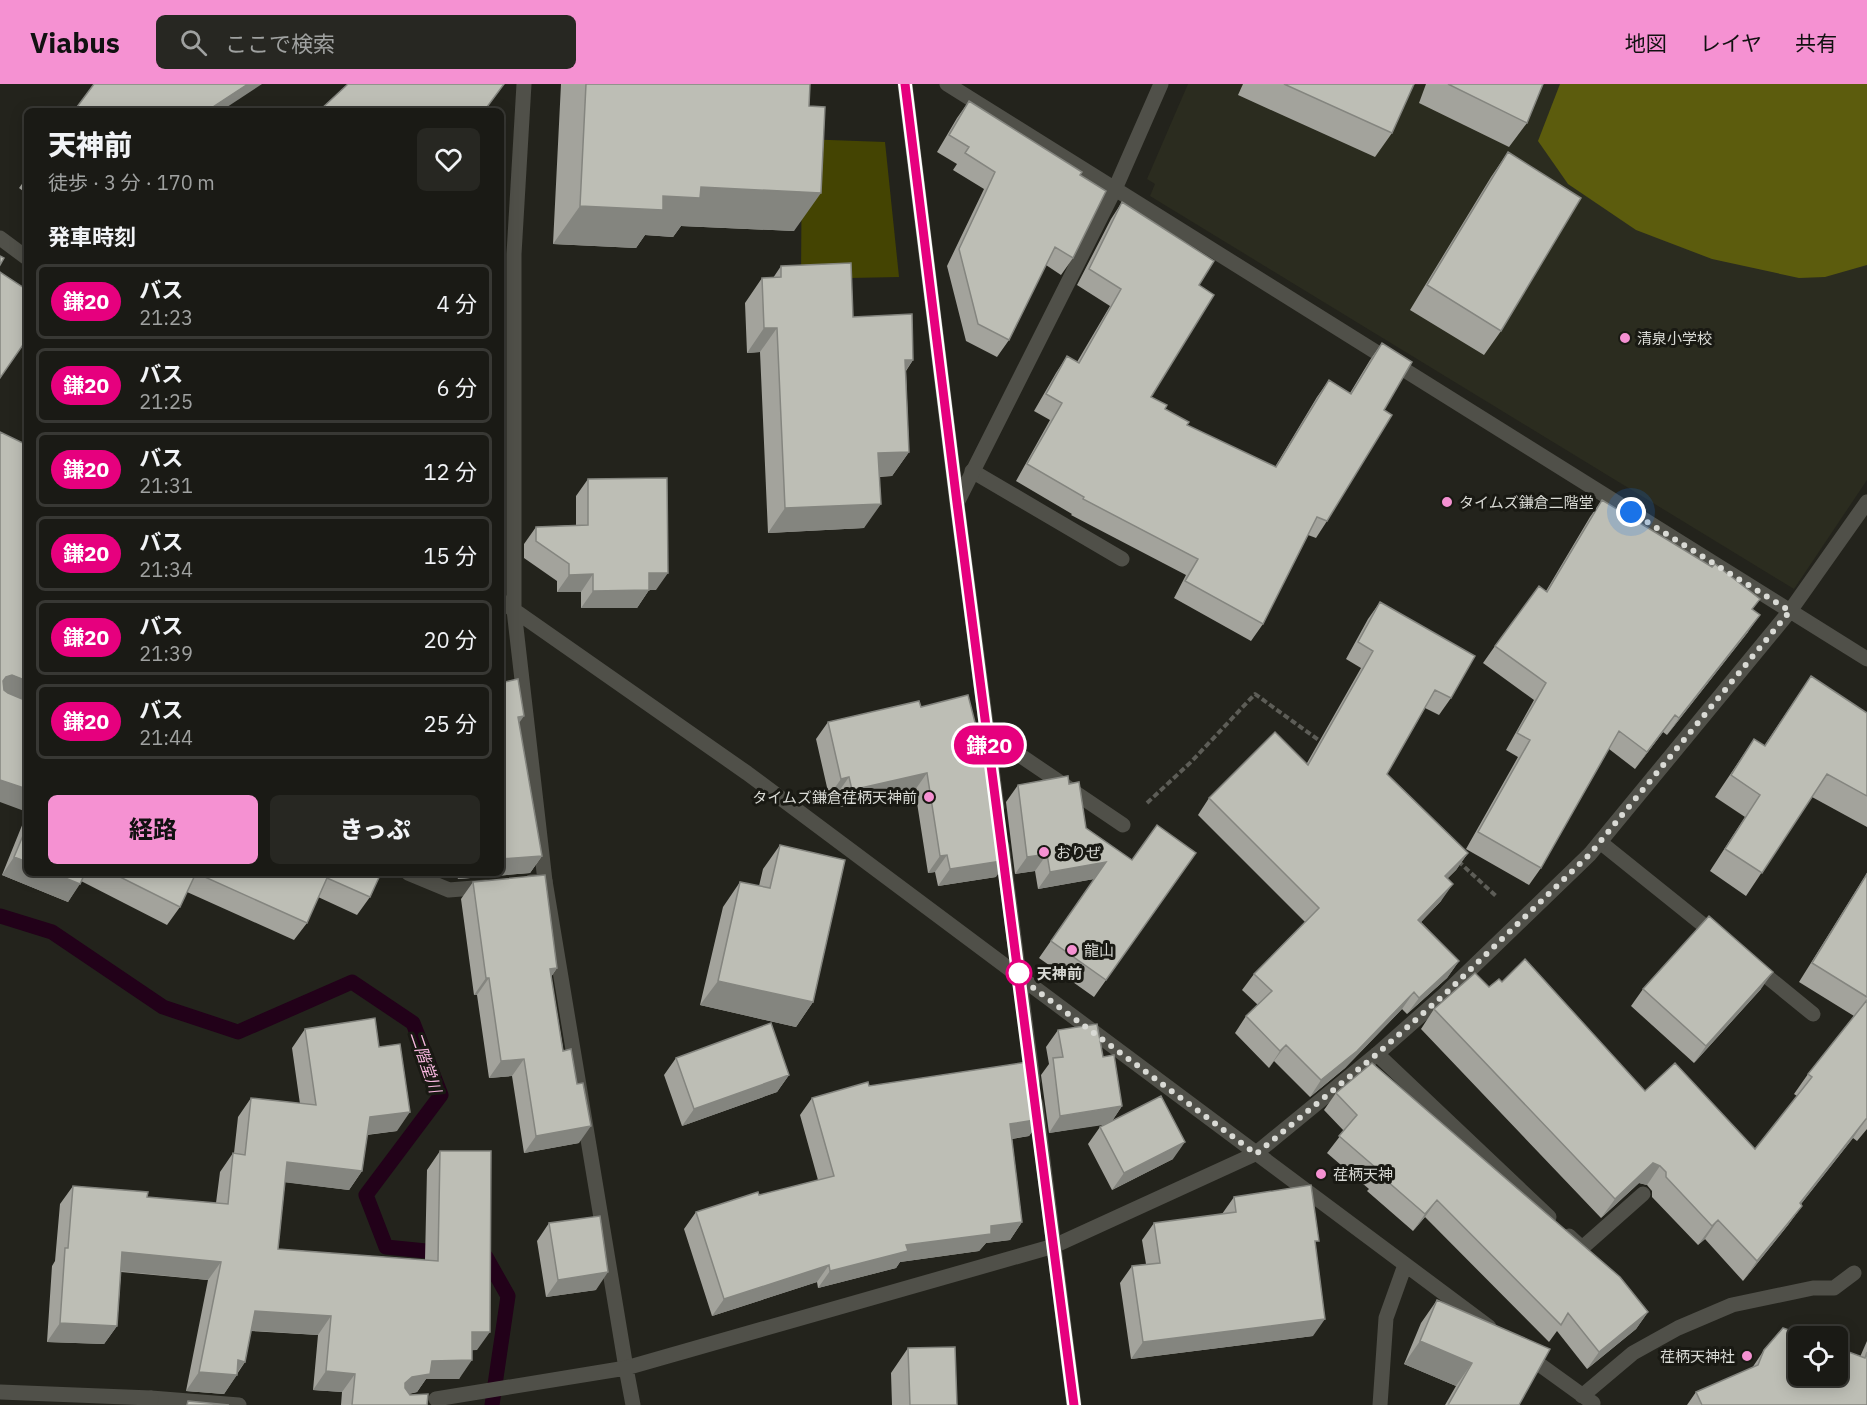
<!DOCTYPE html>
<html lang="ja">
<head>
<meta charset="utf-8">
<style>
	body { margin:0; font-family:"IBM Plex Sans","Noto Sans JP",sans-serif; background:#272722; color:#f1f3f6; height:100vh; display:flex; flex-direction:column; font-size:22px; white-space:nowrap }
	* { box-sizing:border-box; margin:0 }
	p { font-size:20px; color:#9fa1a0 }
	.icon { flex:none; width:33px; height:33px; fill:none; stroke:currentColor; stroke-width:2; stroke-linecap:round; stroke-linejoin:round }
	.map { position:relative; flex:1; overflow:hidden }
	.side { position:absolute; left:24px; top:24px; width:480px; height:768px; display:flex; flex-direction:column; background:#1a1a15; border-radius:9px; box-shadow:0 3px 15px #0003,0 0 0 2px #383834 }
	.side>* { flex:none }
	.badge { padding:0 12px; border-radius:20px; font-size:21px; line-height:39px }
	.fabs { position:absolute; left:1788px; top:1242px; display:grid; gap:12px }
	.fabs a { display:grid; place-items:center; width:60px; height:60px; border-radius:9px; background:#1a1a15; box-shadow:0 3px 15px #0003,0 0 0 2px #383834; font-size:30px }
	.you { position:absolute; width:30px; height:30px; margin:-15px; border:4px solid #fff; border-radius:50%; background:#1a73e8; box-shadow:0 0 0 9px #1a73e833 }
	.map>.badge { position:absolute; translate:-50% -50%; box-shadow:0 0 0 3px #fff }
	h2 { padding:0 24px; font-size:22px; line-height:54px }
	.round { display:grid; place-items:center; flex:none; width:63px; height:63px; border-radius:9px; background:#272722 }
	.overview { display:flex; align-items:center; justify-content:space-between; height:102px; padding:0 24px }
	h1 { font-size:28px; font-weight:800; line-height:45px }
	.button { display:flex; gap:12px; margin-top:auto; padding:12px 24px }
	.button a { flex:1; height:69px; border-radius:9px; background:#f591d2; color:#111; font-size:24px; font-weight:800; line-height:69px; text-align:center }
	.button a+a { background:#272722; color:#f1f3f6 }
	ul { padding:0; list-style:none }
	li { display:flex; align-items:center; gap:18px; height:75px; margin:0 12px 9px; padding:0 12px; border:3px solid #383834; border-radius:9px }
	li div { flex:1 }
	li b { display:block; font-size:22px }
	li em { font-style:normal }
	li .badge { min-width:66px; font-weight:700; text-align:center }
	header { display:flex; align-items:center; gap:36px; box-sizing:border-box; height:84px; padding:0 30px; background:#f591d2; color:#111 }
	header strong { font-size:28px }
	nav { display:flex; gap:33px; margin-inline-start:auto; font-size:21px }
	.search { width:420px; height:54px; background:#272722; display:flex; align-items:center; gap:15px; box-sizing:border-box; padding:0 21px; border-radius:9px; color:#9fa1a0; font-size:22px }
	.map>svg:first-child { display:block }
</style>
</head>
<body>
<header>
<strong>Viabus</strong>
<div class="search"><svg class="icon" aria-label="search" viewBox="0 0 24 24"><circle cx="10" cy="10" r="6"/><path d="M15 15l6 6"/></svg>ここで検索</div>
<nav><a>地図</a><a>レイヤ</a><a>共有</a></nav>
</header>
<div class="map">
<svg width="1867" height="1321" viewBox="0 0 1867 1321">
	<rect width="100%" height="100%" fill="#23231c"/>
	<path fill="#2b2c1f" d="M1188,0H1867V396L1794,505L1150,112L1155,100L1147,95Z"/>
	<path fill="#444402" d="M802,55L885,58L899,193L801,195Z"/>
	<path fill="#5c5c0d" d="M1560,0H1867V181L1825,193L1799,194L1712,175L1636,146L1568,100L1538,57Z"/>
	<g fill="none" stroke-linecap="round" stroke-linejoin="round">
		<path stroke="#220119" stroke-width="15" d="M0,832L52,848L163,923L238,948L352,898L413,939L441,1011L366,1111L386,1163L446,1169
			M476,1172L486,1173L508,1212L492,1321"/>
		<path stroke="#5d5d57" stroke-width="4" stroke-dasharray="6 3" stroke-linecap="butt" d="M1147,719L1191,678L1255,610L1324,660
			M1458,777L1497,813"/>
		<path stroke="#505049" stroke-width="15" d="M972,387L1122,475
			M987,649L1123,741
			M1600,758L1717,852
			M545,797L626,1284
			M1754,882L1813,930
			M1377,970L1549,1133
			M1569,1152L1582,1164L1643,1110
			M151,1314L239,1321"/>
		<path stroke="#505049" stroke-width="15" d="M524,0L514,170V526L545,797L531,798
			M905,0L957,419L997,723
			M947,0L1867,575
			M0,154L27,174
			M957,419L1115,105L1161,0
			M501,517L747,689L1489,1243
			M1002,762L1033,997
			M408,789L449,806L486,803
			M1036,1020L1074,1321
			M1525,1270L1593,1319
			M626,1284L633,1321
			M0,1308L151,1314L150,1321
			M1582,1312L1633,1269L1678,1244L1732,1221L1813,1204H1834L1854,1189
			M436,1315L626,1284L1054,1162L1255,1070L1377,970L1446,909L1590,770L1790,527L1867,418
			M1380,1321L1386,1234L1405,1181"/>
	</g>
	<path fill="#a3a39c" d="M561,0H810L794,147L681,142L673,153L645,151L636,164L553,160Z
		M1243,0H1414L1392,49L1375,73L1238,11Z
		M1426,0H1543L1527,39L1509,63L1419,19Z
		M969,17L1080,91L1073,174L1061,191L1046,181L1009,256L997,273L966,257L947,182L984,105L953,86L957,80L937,68L957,34Z
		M1508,68L1501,247L1484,271L1410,226L1491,93Z
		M27,93V110L19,104Z
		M1122,118L1199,201L1151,313L1187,341L1275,383L1317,313L1329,296L1350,309L1370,276L1382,259L1384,326L1327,437L1316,454L1308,451L1263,540L1251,557L1174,514L1186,491L1071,431L1072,430L1016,397L1050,336L1034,327L1056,289L1067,272L1077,278L1110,222L1077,201L1111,135Z
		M781,182L913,276L906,287L909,368L892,392L879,393L864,444L768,449L760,268L747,269L745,219L762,194H773Z
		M588,395L656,506H649L637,524H581V508H557V497L524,474V460L536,443L576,441V412Z
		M1602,416L1752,525L1748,548L1667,651L1663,648L1635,685L1609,665L1541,784L1529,801L1466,765L1518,673L1506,666L1534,616L1483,579L1495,562L1546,507L1590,433Z
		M1380,518L1451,614L1439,631L1425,624L1387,690L1468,769L1456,786L1448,794L1441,817L1421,838L1459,877L1447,894L1407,930L1402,925L1345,984L1310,1013L1274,977L1269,984L1235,949L1246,932L1258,921L1242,906L1254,890L1305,838L1198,731L1209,714L1307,679L1361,584L1346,575L1368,535Z
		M1811,592L1867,629V743L1812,713L1746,812L1710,787L1745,733L1715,713L1754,655L1764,662Z
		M505,598L519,639L542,772L530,789L458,795L457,792L452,793L451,789H501Z
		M921,623L996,793L938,802L935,788L928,789L915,706L840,723L837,710L829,712L816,655L828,638Z
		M1069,700L1086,744L1132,776L1196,769L1094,913L1039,874L1094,795L1038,805L1035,787L1015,790L1006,718L1018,701Z
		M27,729V789H381L370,813L357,831L318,813L307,839L294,856L187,808L180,823L167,841L81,797L68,818L2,791Z
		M780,761L813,918L796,943L700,921L723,823L740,798L759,802L763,785Z
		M1867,789V1045L1857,1057L1853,1054L1801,1120L1802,1122L1788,1141L1743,1197L1705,1155L1698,1161L1652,1113V1107L1647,1101L1639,1099L1601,1134L1421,945L1434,925L1502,898L1645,1007L1755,1065L1797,1012L1794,1010L1808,990L1854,932L1799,898Z
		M473,798L557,884L551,893L579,1059L524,1069L512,992L489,994L477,911H474L461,815Z
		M1643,905H1761L1694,979L1631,922Z
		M305,945L379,963L397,1047L367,1051L362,1087L349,1106L285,1098L278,1165L425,1176L427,1086L440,1067L477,1266H472L459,1295H426L417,1308L409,1310L427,1321H341L342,1308L313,1306L318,1251L251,1247L245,1278L224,1310L186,1307L208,1196L121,1188L117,1242L104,1260L47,1258L52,1182L55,1177L60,1120L73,1102L147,1113L216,1119L220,1088L233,1069H234L238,1033L251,1014L300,1020L292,964Z
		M1058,946L1103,973L1122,1022L1112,1037L1173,1075L1112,1106L1088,1060L1100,1043L1105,1040L1049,1049L1041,991L1049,980L1046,963Z
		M676,974L789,991L777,1008L682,1042L664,991Z
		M869,1002L1041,1035L1029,1052L1012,1055L1022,1138L1010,1156L986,1159L979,1167L900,1178L896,1184L818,1204L817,1198L712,1232L684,1145L696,1128L818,1096L800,1031L812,1014Z
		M1336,1009L1648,1228L1636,1245L1587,1285L1557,1247L1549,1258L1425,1133L1413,1147L1367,1107L1369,1105L1327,1069L1344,1047L1324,1026Z
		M1234,1113L1315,1162L1313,1252L1131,1275L1120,1199L1132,1182L1146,1180L1142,1156L1154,1139L1222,1130Z
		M549,1139L596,1206L546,1213L537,1157Z
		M1437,1216L1519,1321H1445L1456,1302L1404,1280L1421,1239Z
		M1867,1257V1321H1687L1696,1308L1752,1284L1764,1266L1860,1273Z
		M908,1264L957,1321H892L891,1289Z"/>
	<path fill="#84857f" d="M248,0H262L221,27H207Z
		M701,103L821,109L794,147L681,142L673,153L645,151L636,164L553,160L580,122L663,112Z
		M764,244H777L760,268L747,269Z
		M905,276H913L896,300Z
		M909,368L892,392L861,393L878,369Z
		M881,420L864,444L768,449L785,424Z
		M649,489H668L656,506H637Z
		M593,490L581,508H557L569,491Z
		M649,506L637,524H581L593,507Z
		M1760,531L1748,548L1667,651L1679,634Z
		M12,591L27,597V620L0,609V602L6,593Z
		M1675,631L1663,648L1635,685L1647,668Z
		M524,632L512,649L518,633Z
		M927,689L915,706L840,723L852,706Z
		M849,693L837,710L829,712L841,695Z
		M0,696L27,705V728L0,718Z
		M1468,769L1456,786L1433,808L1445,792Z
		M1047,770L1035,787L1015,790L1027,773Z
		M947,771L935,788L928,789L940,772Z
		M542,772L530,789L458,795L462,789H501V775Z
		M14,773L27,778V789H53L80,800L68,818L2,791Z
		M1008,776L996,793L938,802L950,785Z
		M1106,778L1094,795L1038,805L1050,788Z
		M455,789H459L457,792L452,793Z
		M1453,800L1441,817L1407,853L1418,836Z
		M1459,877L1447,894L1407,930L1419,914Z
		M557,884L545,901L550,885Z
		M1773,888L1761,905L1694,979L1706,962Z
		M486,894H489L477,911H474Z
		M718,897L813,918L796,943L700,921Z
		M1414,908L1402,925L1345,984L1310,1013L1321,996Z
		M1286,961L1274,977L1269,984L1280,967Z
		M524,975L512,992L489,994L501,977Z
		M789,991L777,1008L682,1042L694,1025Z
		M1122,1022L1110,1040L1049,1049L1060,1032Z
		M410,1028L397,1047L356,1052L370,1033Z
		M1041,1035L1029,1052L998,1057L1010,1040Z
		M1866,1035L1853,1054L1786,1139L1800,1119Z
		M591,1042L579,1059L524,1069L536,1052Z
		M1185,1058L1173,1075L1112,1106L1124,1089Z
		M287,1078L362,1087L349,1106L274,1097Z
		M1653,1079L1660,1082L1647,1101L1639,1099L1601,1134L1615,1115Z
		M1437,1116L1425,1133L1413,1147L1425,1130Z
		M1802,1122L1788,1141L1743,1197L1757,1177Z
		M1718,1136L1705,1155L1698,1161L1712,1142Z
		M1022,1138L1010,1156L986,1159L979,1167L900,1178L896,1184L818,1204L830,1187L906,1161L991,1142Z
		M122,1168L221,1178L208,1196L109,1186Z
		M829,1181L817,1198L712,1232L724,1215Z
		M608,1188L596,1206L546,1213L558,1196Z
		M255,1227L331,1232L318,1251L242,1246Z
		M1648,1228L1636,1245L1587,1285L1599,1268Z
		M1325,1235L1313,1252L1131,1275L1143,1258Z
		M60,1239L117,1242L104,1260L47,1258Z
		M472,1248H490L477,1266L459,1267Z
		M1420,1257L1472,1279L1456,1302L1404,1280Z
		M238,1276L245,1278L235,1291H237L224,1310L186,1307L199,1288Z
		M472,1276L459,1295H426L417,1308L399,1312L405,1299L432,1277Z
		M326,1287L355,1290L342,1308L313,1306Z"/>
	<path fill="#bdbeb5" stroke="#84857f" stroke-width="1.5" d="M94,0H248L207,27H74Z
		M348,0H504L484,27H319Z
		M586,0H810L809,22L825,23L821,109L701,103L700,114L663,112V126L580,122Z
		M1284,0H1414L1392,49Z
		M1448,0H1543L1527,39Z
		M969,17L1082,88L1080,91L1106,107L1073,174L1055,163L1009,256L978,240L959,165L995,88L965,69L969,63L949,51Z
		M1508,68L1581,114L1501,247L1427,201Z
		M1122,118L1214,177L1199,201L1214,211L1151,313L1167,321L1165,325L1189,338L1187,341L1276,383L1329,296L1351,310L1382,259L1412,278L1384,326L1392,331L1327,437L1317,433L1263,540L1185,497L1198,475L1083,415L1084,413L1027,380L1062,319L1046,310L1067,272L1079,279L1121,205L1089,185Z
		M0,172L4,174L0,181Z
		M851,179L853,233L912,230L913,276H905L909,368L878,369L881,420L785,424L777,244H764L762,194L781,193V182Z
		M0,188L27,206V255L0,294Z
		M501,316H505L503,435L501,433Z
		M0,348L27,361V597L12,591L6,593L3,597L4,606L8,609L27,617V705L0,696Z
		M667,394L668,489H649V506L593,507V490L569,491V480L536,457V443L588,441V395Z
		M1602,416L1712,483L1715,480L1760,515L1752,525L1760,531L1679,634L1675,631L1647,668L1619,647L1541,784L1478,748L1530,656L1517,649L1546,599L1495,562L1539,502L1547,508Z
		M1380,518L1475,572L1451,614L1435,606L1387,690L1468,769L1445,792L1453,800L1418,836L1459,877L1419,914L1414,908L1357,967L1321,996L1286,961L1280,967L1246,932L1272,907L1254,890L1319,824L1209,714L1275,648L1308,681L1373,567L1358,558Z
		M501,589H504L505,598L518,595L524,632L518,633L542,772L501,775Z
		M1811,592L1867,629V712L1827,690L1762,789L1725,765L1760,711L1731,691L1754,655L1765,662Z
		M968,611L992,705L998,704L1008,776L950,785L947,771L940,772L927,689L852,706L849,693L841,695L828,638L919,617L921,623Z
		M1068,692L1069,700L1079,698L1086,744L1132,776L1157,741L1196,769L1106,896L1051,857L1106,778L1050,788L1047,770L1027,773L1018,701Z
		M27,742V778L14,773Z
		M780,761L845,776L813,918L718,897L740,798L770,804Z
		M53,789H85L80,800Z
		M112,789H381L370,813L327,794L307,839L196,789L180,823Z
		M1867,790V913L1812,879Z
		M545,791L557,884L550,885L563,967L571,965L577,1000L583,999L591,1042L536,1052L524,975L501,977L489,894H486L473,798Z
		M1709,832L1773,888L1706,962L1643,905Z
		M1525,875L1645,1007L1675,979L1755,1065L1812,993L1808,990L1867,916V1035H1866L1800,1119L1802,1122L1757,1177L1718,1136L1712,1142L1666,1093V1088L1660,1082L1653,1079L1615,1115L1434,925L1475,889L1489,903L1499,895L1502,898Z
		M375,934L379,963L400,960L410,1028L370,1033L362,1087L287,1078L278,1165L438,1177L440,1067H491L490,1248H472V1276L432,1277L430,1290L412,1293L405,1299V1304L410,1311L428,1310L427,1321H352L355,1290L326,1287L331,1232L255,1227L245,1278L238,1276L237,1291L199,1288L221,1178L122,1168L117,1242L60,1239L65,1164H68L73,1102L148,1108L147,1113L228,1120L233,1069L245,1071L251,1014L316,1021L305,945Z
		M771,939L789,991L694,1025L676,974Z
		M1097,940L1103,973L1114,971L1122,1022L1060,1032L1053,974L1063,973L1058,946Z
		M1034,977L1041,1035L1010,1040L1022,1138L991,1142V1150L906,1161L908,1167L830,1187L829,1181L724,1215L696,1128L758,1108L759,1111L834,1092L812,1014L868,998L869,1002Z
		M1372,979L1620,1193L1648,1228L1599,1268L1568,1229L1561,1241L1437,1116L1425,1130L1379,1090H1383L1339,1052L1357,1031L1336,1009Z
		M1161,1012L1185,1058L1124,1089L1100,1043Z
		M1311,1101L1319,1157H1315L1325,1235L1143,1258L1132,1182L1160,1179L1154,1139L1236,1128L1234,1113Z
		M600,1132L608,1188L558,1196L549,1139Z
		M1437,1216L1550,1265L1519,1321H1448L1472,1279L1420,1257Z
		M1783,1244L1806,1252H1798V1292H1838V1264L1865,1274L1867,1268V1321H1702L1696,1308L1758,1281L1764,1266Z
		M955,1263L957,1321H910L908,1264Z
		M188,1317L229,1321H187Z"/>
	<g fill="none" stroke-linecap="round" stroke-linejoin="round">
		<defs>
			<path id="line" d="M905,0L957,419L1074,1321"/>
		</defs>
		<use href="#line" stroke="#fff" stroke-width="14"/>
		<use href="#line" stroke="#e6007e" stroke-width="9"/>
		<path stroke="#d9dad5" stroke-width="6" stroke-dasharray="0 10.8" d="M1019,889L1020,894L1256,1070L1377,970L1446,909L1590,770L1790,527L1631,428"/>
	</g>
	<g fill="#f591d2" stroke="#191913" stroke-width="2">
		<circle cx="1625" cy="254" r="6"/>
		<circle cx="1447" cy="418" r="6"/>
		<circle cx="929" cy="713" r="6"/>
		<circle cx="1044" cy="768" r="6"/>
		<circle cx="1072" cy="866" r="6"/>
		<circle cx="1321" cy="1090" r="6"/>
		<circle cx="1747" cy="1272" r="6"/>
	</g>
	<circle fill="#fff" stroke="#e6007e" stroke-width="3" cx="1019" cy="889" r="12"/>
	<g text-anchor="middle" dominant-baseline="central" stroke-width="6" stroke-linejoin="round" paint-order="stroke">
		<g font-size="15" fill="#d9dad5" stroke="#191913" text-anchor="start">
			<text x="1637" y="254">清泉小学校</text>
			<text x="1459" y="418">タイムズ鎌倉二階堂</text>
			<text x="917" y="713" text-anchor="end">タイムズ鎌倉荏柄天神前</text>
			<text x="1056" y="768">おりぜ</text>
			<text x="1084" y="866">龍山</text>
			<text x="1333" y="1090">荏柄天神</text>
			<text x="1735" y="1272" text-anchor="end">荏柄天神社</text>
		</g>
		<g font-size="15" font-weight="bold" fill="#d9dad5" stroke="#191913" text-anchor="start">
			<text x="1037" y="889">天神前</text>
		</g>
		<g font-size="16" font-style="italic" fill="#f6b6de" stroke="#191913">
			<text transform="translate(426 978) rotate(71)">二階堂川</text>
		</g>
	</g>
</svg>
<div class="fabs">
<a><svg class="icon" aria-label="locate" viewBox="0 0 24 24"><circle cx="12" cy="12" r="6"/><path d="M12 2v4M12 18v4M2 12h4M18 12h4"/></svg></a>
</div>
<div class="you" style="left:1631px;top:428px"></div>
<b class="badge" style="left:989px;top:661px;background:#e6007e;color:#fff">鎌20</b>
<section class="side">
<div class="overview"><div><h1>天神前</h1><p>徒歩 · 3 分 · 170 m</p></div><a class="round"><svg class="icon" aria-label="heart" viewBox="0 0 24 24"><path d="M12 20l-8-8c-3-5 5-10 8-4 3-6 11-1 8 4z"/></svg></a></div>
<h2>発車時刻</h2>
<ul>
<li><span class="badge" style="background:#e6007e;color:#fff">鎌20</span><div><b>バス</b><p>21:23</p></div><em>4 分</em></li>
<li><span class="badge" style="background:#e6007e;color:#fff">鎌20</span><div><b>バス</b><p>21:25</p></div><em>6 分</em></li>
<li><span class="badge" style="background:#e6007e;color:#fff">鎌20</span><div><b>バス</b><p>21:31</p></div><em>12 分</em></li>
<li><span class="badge" style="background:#e6007e;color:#fff">鎌20</span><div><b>バス</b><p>21:34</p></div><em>15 分</em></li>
<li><span class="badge" style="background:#e6007e;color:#fff">鎌20</span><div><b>バス</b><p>21:39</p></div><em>20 分</em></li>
<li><span class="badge" style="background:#e6007e;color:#fff">鎌20</span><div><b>バス</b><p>21:44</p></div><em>25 分</em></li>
</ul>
<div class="button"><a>経路</a><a>きっぷ</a></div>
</section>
</div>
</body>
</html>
